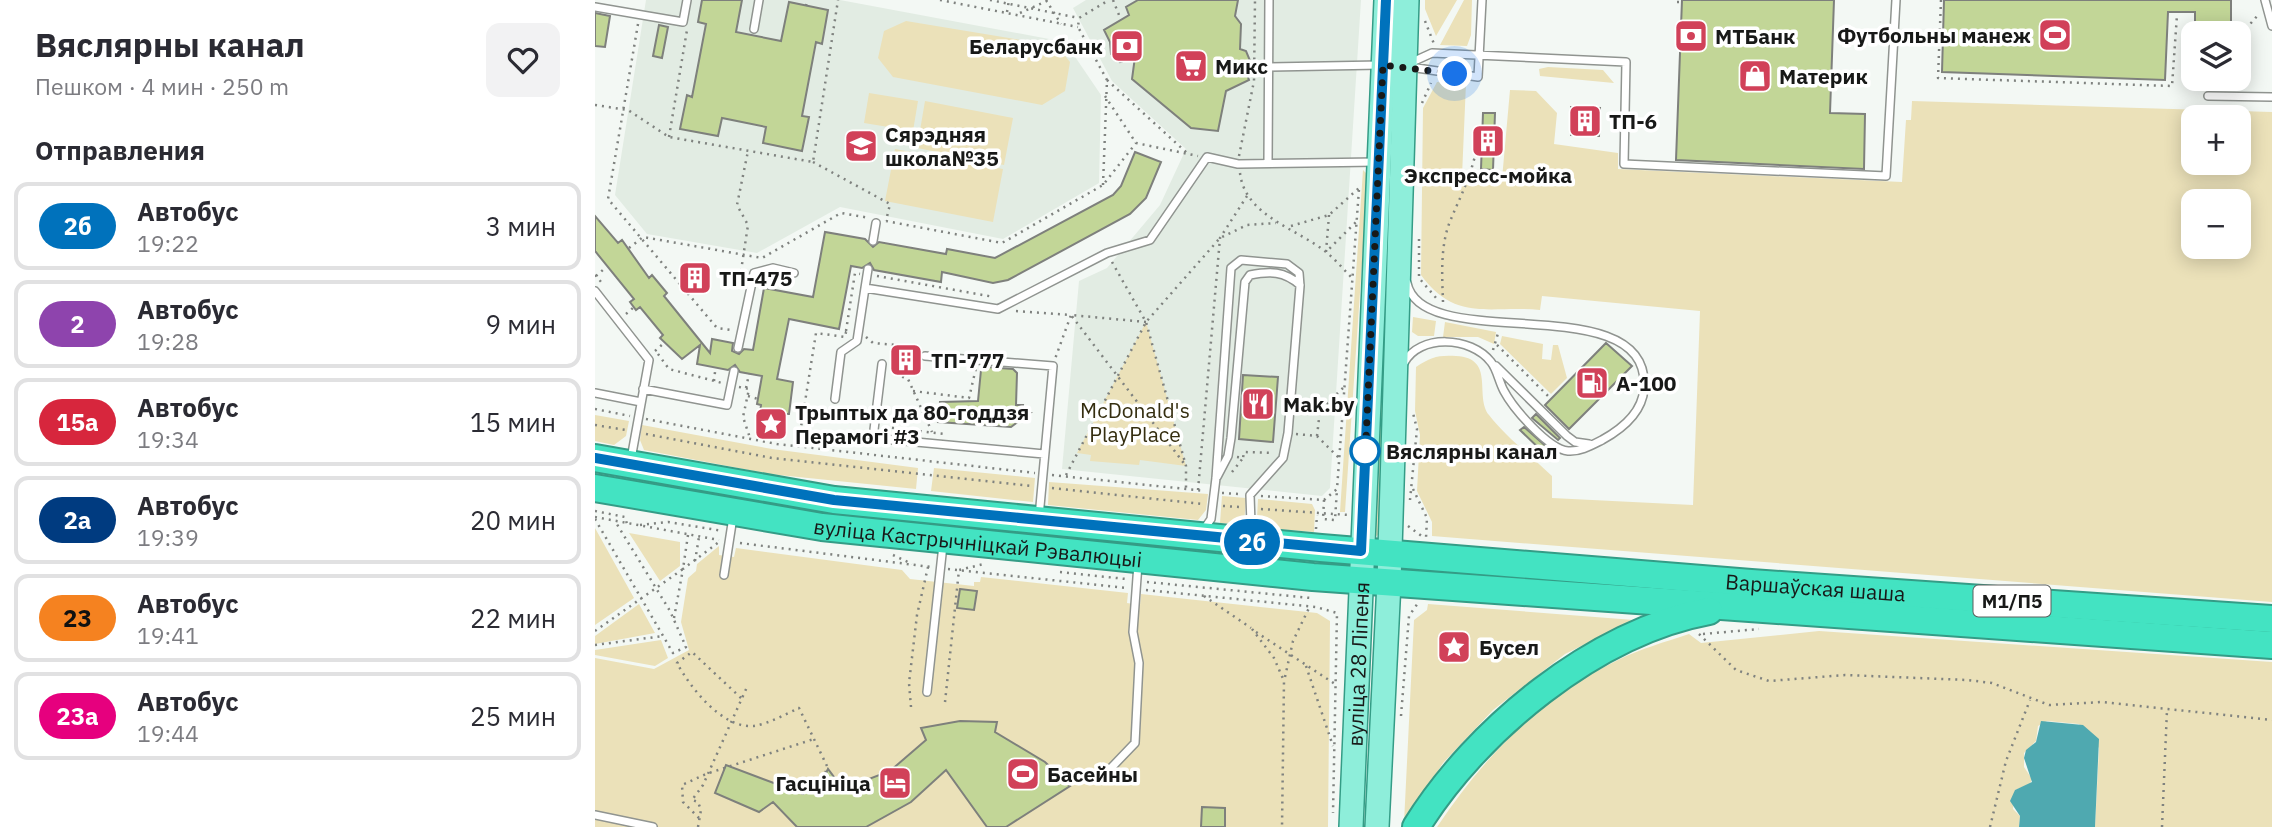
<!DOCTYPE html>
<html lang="ru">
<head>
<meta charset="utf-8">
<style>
	body { margin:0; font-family:"IBM Plex Sans",sans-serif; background:#f2f2f3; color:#2b2b33; height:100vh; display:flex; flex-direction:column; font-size:26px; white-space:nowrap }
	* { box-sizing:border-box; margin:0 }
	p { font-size:23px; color:#7c7c81 }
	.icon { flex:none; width:38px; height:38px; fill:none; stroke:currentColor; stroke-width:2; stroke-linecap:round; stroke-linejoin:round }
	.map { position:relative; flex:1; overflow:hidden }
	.panel { display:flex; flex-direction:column; background:#fff; width:595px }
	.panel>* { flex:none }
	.badge { padding:0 14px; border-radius:23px; font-size:24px; line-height:46px }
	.fabs { position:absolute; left:1586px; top:21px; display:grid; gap:14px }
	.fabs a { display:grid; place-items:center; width:70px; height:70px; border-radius:14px; background:#fff; box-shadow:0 4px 18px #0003; font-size:35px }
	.you { position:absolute; width:35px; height:35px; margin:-18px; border:5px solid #fff; border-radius:50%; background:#1a73e8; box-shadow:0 0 0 10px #1a73e833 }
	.map>.badge { position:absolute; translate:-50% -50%; box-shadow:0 0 0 4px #fff }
	h2 { padding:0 35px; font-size:26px; line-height:63px }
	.round { display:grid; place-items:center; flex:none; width:74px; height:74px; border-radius:14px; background:#f2f2f3 }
	.summary { display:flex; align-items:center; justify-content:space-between; height:119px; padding:0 35px }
	h1 { font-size:33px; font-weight:700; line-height:52px }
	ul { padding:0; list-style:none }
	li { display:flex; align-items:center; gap:21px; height:88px; margin:0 14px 10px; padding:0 21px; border:4px solid #e1e1e2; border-radius:14px }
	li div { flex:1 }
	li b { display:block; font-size:26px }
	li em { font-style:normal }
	li .badge { min-width:77px; font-weight:700; text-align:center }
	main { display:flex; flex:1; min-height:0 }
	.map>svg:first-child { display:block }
</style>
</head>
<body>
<main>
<section class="panel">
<div class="summary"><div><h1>Вяслярны канал</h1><p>Пешком · 4 мин · 250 m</p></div><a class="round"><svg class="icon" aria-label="heart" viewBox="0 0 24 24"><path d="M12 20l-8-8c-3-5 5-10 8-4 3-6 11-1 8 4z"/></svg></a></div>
<h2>Отправления</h2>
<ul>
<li><span class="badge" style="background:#0072bc;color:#fff">2б</span><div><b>Автобус</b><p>19:22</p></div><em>3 мин</em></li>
<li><span class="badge" style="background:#8e44ad;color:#fff">2</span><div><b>Автобус</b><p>19:28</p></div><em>9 мин</em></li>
<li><span class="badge" style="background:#d7263d;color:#fff">15а</span><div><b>Автобус</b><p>19:34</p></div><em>15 мин</em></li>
<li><span class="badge" style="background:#003b80;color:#fff">2а</span><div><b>Автобус</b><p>19:39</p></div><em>20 мин</em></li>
<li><span class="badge" style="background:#f58220;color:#111">23</span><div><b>Автобус</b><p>19:41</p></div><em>22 мин</em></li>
<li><span class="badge" style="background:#e6007e;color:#fff">23а</span><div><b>Автобус</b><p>19:44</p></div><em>25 мин</em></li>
</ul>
</section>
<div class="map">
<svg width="1677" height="827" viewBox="0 0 1677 827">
	<rect width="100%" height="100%" fill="#f3f8f4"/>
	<path fill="#e2ece3" d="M51,0H245L470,42L506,95L504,183L408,239L245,207L162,253L52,234L20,195Z
		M491,0H766L735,488L727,496L467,469L484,281L512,268L565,205L591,149L517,81L478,8Z"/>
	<path fill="#ebe1b9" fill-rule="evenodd" d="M830,0H862L841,36L830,9Z
		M869,0H877L876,35L872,46L845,45Z
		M311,21L462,46L475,62L470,91L447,105L298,77L283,58L289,31Z
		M953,67L1008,70L1019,83L945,76L944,69Z
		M842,82L871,83L867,176L907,179L915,90L941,91L962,113L959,144L1023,153V169L1307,182L1311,120H1316L1317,101L1677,112V602L837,536V522L822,491L825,435L820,411L821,367C836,357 843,355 861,356C901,358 879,396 894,415C911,437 936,456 957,476V498L1098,505L1105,311L947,296L945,310C895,305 861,323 826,275L828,108ZM1598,117H1643V163H1598ZM1643,201V247H1598V201Z
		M274,93L323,101L318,131L269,123Z
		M330,101L418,118L409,165L322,148Z
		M300,149L408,169L398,222L290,201Z
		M792,155L798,193L784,534L780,537L775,534Z
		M768,170L773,175L750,512H745Z
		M818,317L841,321L839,336H823L817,332Z
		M551,322L591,466L545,460L544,465L495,461L496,455L482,453Z
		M850,322L901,332L899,344L883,337H848Z
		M907,336L948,344L947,359L956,360L958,345H963L972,378L956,394L905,344Z
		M0,415L34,421L31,436L19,445L0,441Z
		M47,425L177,449L323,468L321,489L174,474L49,450L45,440Z
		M339,468L440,478L438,502L336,491Z
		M454,482L613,494L611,510L603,520L453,505Z
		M627,496L651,498L649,525L625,523Z
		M663,499L717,504L720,510L719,532L670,528L662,518Z
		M0,528L39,598L0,625Z
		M34,533L85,542V566L65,581Z
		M124,546V555L139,557L141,548L307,570L315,579L379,586V582H385L386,577L533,593L532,603L545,605L546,594L722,613L735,621L733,827H0V658L59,669L94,650L86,622L93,578L101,571L102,564Z
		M44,604L60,633L0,644V636Z
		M833,604L1039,620L970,654L898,710L848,763L809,823L819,620L832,610Z
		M1224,631L1677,662V827H1500L1504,748L1484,724L1452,721L1443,726L1441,741L1429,753V767L1437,779L1435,784L1420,790L1418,809L1425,816L1424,827H842C888,758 947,696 1023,660C1045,649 1070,642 1094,634L1106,643Z
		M66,640L73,658L60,666L0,655V650Z"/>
	<path fill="#4fa9b0" d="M1446,721L1488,725L1504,739L1500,827H1424L1425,816L1415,801L1420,790L1437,782L1429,758L1431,750L1441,742Z"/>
	<path fill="#c2d697" stroke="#7e807c" stroke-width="2" d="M107,0H147L141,32L186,41L194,2L233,10L227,44L221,42L207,116L214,117L207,151L168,143L171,127L127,118L123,136L85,129L92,95L97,97L111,24L103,22Z
		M543,0H643L640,16L646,24L645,49L651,51L656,63L650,69L654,80L631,91L623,131L596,128L537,79L540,57L525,62L516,54L515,42L509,30L534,15L531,7Z
		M1087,0H1239L1235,113L1270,114L1269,169L1081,160Z
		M1349,0H1636V33H1600V12H1573L1570,80L1347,72Z
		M0,13L15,16L10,47L0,46Z
		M64,25L73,27L67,58L58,56Z
		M976,107L1005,108L1004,136L976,135Z
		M888,113H900L898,170L886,169Z
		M540,152L566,162L551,198L535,214L413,280L398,283L347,272L346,282L279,270L275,263L267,268L256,266L244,329L194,319L182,379L198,382L194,414H191L189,426L164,422L166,405L162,404L167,376L145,372L140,365L133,370L102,364L105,345L87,359L65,338L68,335L45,307L41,310L35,302L39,299L0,251V216L23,243L27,240L54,278L57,275L72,293L69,296L115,353L117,339L138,343L137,351L144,354L149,349L158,350L169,288L218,297L230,232L270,239L278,247L284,242L351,254L352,249L400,258L518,195L526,186Z
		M96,265L109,267L104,290L91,288Z
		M1011,343L1037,366L974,429L950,405Z
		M304,347L321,349L318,374L302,372Z
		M391,367L418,369L422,373L421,405H428L427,413H435L416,427L343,422L345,402L383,401L386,370Z
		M648,375L683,377L678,442L644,439Z
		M941,414L965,438L963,440L937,418Z
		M929,427L954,449L950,454L925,430Z
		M365,589L382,591L379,610L362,608Z
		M365,721L402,722L400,732L450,762L475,786L411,827H392L351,770L316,802L271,827H202L178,802L164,812L120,793L131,765L208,794L226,783L233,769L248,789L295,771L331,740L326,728Z
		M607,807L630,808V827H606Z"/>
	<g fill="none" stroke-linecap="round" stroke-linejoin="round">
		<defs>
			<path id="lane" d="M1670,0L1677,26
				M0,7L88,22L92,0
				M159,29L164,0
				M815,63L837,53L1031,62L1029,164L1291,176L1301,0
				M674,67L785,65
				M815,67L883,77L887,0
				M1613,96L1677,97
				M673,163L674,0
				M278,241L281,223
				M270,288L273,269
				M0,291L54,360L36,459
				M143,348L159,273L178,268L199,273
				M330,356L458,366L444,517
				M809,363C824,334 876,336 896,362C902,369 904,382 909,391C918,408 953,449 973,451C985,452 997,445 1007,440C1027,429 1047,413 1049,389C1057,284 827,357 812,283
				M287,364L278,438L449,454
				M901,366L972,436L980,442L994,444
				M48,389L132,405L139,371
				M0,393L46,402
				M240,399L246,352L262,341L270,288L403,309L512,253L555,240L612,157L643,164L782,162
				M622,477L633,456L636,438L650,282L655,275C675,271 689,271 705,285
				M609,529L616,519L621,478L636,268L646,260L692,264L704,273L705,286L693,433L688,458L655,495L656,524L661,535
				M129,575L138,517
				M332,692L348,545
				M516,768L540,743L544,663L538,632L543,564
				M0,815L58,827"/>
			<g id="primary">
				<path id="s1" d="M756,827L791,0"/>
				<path d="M782,827L794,582L812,0"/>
			</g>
			<g id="highway">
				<path id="s2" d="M0,458L239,500L726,548L1156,583L1677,619"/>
				<path id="s3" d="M0,488L227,527L718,577L1677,645"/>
				<path d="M821,827C881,730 1000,632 1114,611"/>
			</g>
		</defs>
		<use href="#lane" stroke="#909490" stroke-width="10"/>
		<use href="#primary" stroke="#349c86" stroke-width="26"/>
		<use href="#highway" stroke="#349c86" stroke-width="30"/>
		<path stroke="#7f827f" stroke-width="2.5" stroke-dasharray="2 5" stroke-linecap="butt" d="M345,0L483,27
			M395,0L484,18
			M451,0L466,24
			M518,0L526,20
			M1346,0L1343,78L1577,86L1582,15
			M1082,2H1087
			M211,6L212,0
			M412,12L414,0
			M425,13L454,0
			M830,21L839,44
			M43,24L13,199L122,328L137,330
			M1643,43H1649V31L1663,15
			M512,80L592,153
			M510,96L541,143L603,156
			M827,103L836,83
			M0,105L33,110L74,137L218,162L243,0
			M74,137L92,30
			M644,156L659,81L660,0
			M218,162L295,204L291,221
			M645,173C650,216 701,228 731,252C741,260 749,270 758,279
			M508,185L512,80L483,27L484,18L514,0
			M734,215L731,252L762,221
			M291,221L407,243L508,185L541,143
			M696,226L734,215L764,188
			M824,239V278L842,299
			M34,248L48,237L167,258L246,213L275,218
			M517,262L551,322L591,466V489
			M146,271L153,225L142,205L153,151
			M0,275L7,283
			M1,276L9,269
			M282,276L399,297
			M848,302C847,275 845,244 856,219C866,195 873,183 880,156
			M421,311L476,315L460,359
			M31,314L39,307
			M551,322L476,315L591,466
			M251,331L260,273L265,274
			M271,337L278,343L302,345L300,374L313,379L337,432
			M902,345L954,397
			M898,350L904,330
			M60,351L69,343
			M63,354L74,369L127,383
			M119,381L120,372
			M144,387L154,389L148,417L155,438
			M151,388L154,374
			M318,391L374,398L381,368
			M153,396L163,399
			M0,409L35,416
			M51,419L182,444L440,473
			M0,425L31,430
			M290,427L349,434
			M51,434L177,458L437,486
			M701,434L722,436L744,458
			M722,436L725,410L749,387
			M203,446L221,333L250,337L251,332H256
			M642,457L648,458L649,452L678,453
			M637,472L648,458
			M457,475L610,491
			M471,475L551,322L625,238L652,225L681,223
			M457,488L607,504
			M818,489L832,518L831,538
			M603,490L625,238L652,196
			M627,493L645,494
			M666,496L729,500L728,519L740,520L742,489
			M729,500L742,489L764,189
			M815,500L822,429L818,413
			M628,506L645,507
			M666,509L754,515
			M0,511L30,517L32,524
			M0,517L124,540
			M0,519L78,653L91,647L75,611L20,521
			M45,525L73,522L128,531
			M813,526L828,537
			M721,529L722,515
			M145,543L336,567
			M298,555L317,564
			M100,561L104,537
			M353,569L531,588
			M465,572L531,579
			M552,582L716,598
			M551,590L721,607L742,613L738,813
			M609,596L656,628
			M79,618L88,569L124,542
			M657,629L679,658L689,681L687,827
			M0,631L88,569L93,535
			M661,632L740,684
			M1104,634L1141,670L1174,681L1250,675L1372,680L1397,683L1454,705L1507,702L1677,720
			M1108,634L1164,629
			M0,645L68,636
			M711,666L738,746
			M690,677L698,641L714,608
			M146,698L97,652L82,663C95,687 127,729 159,726C173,724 191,714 204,708L232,766L230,775
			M350,702L364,570L389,564
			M316,707L314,683L322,615L333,567
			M806,716L814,616L823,603
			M104,818L88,802L87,785L111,774L219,739
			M103,827L106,810L103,802L97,800L108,785L152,687
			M1395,827L1411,761L1435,700
			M1567,827L1572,710"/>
		<use href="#lane" stroke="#fff" stroke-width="7"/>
		<use href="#primary" stroke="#8eeeda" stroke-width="23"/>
		<use href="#highway" stroke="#43e3c2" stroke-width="26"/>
	</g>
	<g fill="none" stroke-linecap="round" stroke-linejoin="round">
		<defs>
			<path id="line" d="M0,458L239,500L766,551L791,0"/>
		</defs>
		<use href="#line" stroke="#fff" stroke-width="16"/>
		<use href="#line" stroke="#0072bc" stroke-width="10"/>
		<path stroke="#181918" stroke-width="7" stroke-dasharray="0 12.6" d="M770,451V462L788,65L860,74"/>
	</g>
	<defs>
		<symbol id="stadium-square" viewBox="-11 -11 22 22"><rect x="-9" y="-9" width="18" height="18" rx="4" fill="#d14159" stroke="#fff"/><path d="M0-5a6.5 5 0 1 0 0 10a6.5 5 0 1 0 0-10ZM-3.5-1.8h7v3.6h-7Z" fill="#fff"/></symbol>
		<symbol id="bank-square" viewBox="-11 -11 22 22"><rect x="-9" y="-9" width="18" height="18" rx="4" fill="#d14159" stroke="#fff"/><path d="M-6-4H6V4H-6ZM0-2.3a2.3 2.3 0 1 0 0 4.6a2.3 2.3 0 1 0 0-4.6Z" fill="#fff"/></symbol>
		<symbol id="supermarket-square" viewBox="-11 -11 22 22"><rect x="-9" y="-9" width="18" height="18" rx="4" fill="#d14159" stroke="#fff"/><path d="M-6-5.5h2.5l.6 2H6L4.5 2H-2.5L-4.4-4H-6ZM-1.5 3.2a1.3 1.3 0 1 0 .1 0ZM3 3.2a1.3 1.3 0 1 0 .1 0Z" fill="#fff"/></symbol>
		<symbol id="shop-square" viewBox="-11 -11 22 22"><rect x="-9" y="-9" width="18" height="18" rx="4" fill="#d14159" stroke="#fff"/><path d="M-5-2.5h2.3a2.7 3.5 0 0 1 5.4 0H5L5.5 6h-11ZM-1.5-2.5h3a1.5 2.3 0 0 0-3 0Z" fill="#fff"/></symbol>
		<symbol id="building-square" viewBox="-11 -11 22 22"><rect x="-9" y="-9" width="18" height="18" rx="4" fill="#d14159" stroke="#fff"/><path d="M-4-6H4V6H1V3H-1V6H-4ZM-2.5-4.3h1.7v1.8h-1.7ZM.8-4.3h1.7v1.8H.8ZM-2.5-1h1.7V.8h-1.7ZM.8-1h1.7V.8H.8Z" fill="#fff"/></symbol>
		<symbol id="school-square" viewBox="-11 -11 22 22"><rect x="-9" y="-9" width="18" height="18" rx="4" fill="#d14159" stroke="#fff"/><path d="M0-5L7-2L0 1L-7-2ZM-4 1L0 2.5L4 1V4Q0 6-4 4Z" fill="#fff"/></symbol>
		<symbol id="fuel-square" viewBox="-11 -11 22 22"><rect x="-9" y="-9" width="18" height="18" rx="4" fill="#d14159" stroke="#fff"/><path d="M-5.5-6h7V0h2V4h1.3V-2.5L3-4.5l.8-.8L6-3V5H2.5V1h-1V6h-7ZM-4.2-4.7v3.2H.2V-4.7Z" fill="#fff"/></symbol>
		<symbol id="restaurant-square" viewBox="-11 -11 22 22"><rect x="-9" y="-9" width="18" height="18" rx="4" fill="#d14159" stroke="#fff"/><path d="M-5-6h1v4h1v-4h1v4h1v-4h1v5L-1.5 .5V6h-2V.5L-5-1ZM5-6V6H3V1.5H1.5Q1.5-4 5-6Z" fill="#fff"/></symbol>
		<symbol id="sight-square" viewBox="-11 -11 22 22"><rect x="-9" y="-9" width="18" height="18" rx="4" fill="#d14159" stroke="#fff"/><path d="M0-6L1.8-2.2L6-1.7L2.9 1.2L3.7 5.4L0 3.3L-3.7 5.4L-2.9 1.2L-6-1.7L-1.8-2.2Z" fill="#fff"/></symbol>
		<symbol id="hotel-square" viewBox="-11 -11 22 22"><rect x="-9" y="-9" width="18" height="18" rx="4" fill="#d14159" stroke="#fff"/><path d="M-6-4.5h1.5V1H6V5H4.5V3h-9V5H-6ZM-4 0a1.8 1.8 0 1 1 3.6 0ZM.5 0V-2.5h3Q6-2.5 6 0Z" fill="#fff"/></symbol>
	</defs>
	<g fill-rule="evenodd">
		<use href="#stadium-square" x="1441" y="16" width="38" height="38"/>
		<use href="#bank-square" x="1077" y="17" width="38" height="38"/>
		<use href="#bank-square" x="513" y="27" width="38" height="38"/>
		<use href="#supermarket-square" x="577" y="47" width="38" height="38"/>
		<use href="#shop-square" x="1141" y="57" width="38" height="38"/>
		<use href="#building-square" x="971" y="102" width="38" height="38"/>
		<use href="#building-square" x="874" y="122" width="38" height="38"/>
		<use href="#school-square" x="247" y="127" width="38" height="38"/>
		<use href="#building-square" x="81" y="259" width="38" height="38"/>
		<use href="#building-square" x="292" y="341" width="38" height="38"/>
		<use href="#fuel-square" x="978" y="364" width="38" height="38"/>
		<use href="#restaurant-square" x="644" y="385" width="38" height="38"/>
		<use href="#sight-square" x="157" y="405" width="38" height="38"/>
		<use href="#sight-square" x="840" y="628" width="38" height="38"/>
		<use href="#stadium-square" x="409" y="755" width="38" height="38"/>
		<use href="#hotel-square" x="281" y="764" width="38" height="38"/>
	</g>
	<circle fill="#fff" stroke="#0072bc" stroke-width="3.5" cx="770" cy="451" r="14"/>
	<g text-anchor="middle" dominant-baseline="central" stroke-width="7" stroke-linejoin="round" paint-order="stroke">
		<rect fill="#fff" stroke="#5d5e5d" stroke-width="2" x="1378.5" y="585.5" width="77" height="31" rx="5"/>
		<g font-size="19" font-weight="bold" fill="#181918">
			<text x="1417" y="601">М1/П5</text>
		</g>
		<g font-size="21" font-weight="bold" fill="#181918" stroke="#fff" text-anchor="start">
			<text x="1436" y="35" text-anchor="end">Футбольны манеж</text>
			<text x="1120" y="36">МТБанк</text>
			<text x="508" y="46" text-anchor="end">Беларусбанк</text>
			<text x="620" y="66">Микс</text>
			<text x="1184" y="76">Материк</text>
			<text x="1014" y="121">ТП-6</text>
			<text x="290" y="134">Сярэдняя<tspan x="290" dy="24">школа№35</tspan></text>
			<text x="893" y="175" text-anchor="middle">Экспресс-мойка</text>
			<text x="124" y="278">ТП-475</text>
			<text x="336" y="360">ТП-777</text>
			<text x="1021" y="383">А-100</text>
			<text x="688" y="404">Mak.by</text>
			<text x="200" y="412">Трыптых да 80-годдзя<tspan x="200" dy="24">Перамогі #3</tspan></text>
			<text x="884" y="647">Бусел</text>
			<text x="452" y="774">Басейны</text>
			<text x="276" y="783" text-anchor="end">Гасцініца</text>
		</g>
		<g font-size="21" fill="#352e10" stroke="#fff">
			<text x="540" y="410">McDonald's<tspan x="540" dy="24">PlayPlace</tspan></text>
		</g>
		<g font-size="21" font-weight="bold" fill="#181918" stroke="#fff" text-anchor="start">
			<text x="791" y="451">Вяслярны канал</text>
		</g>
		<g font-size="21" fill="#181918" stroke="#fff">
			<text stroke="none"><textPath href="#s3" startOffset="387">вуліца Кастрычніцкай Рэвалюцыі</textPath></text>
			<text stroke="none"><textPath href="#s2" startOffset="1228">Варшаўская шаша</textPath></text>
			<text stroke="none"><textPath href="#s1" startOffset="163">вуліца 28 Ліпеня</textPath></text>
		</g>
	</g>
</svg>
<div class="fabs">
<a><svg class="icon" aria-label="layers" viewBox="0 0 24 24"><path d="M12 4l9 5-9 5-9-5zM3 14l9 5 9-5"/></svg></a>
<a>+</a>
<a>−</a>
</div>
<div class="you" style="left:860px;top:74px"></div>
<b class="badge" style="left:657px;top:542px;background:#0072bc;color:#fff">2б</b>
</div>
</main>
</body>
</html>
